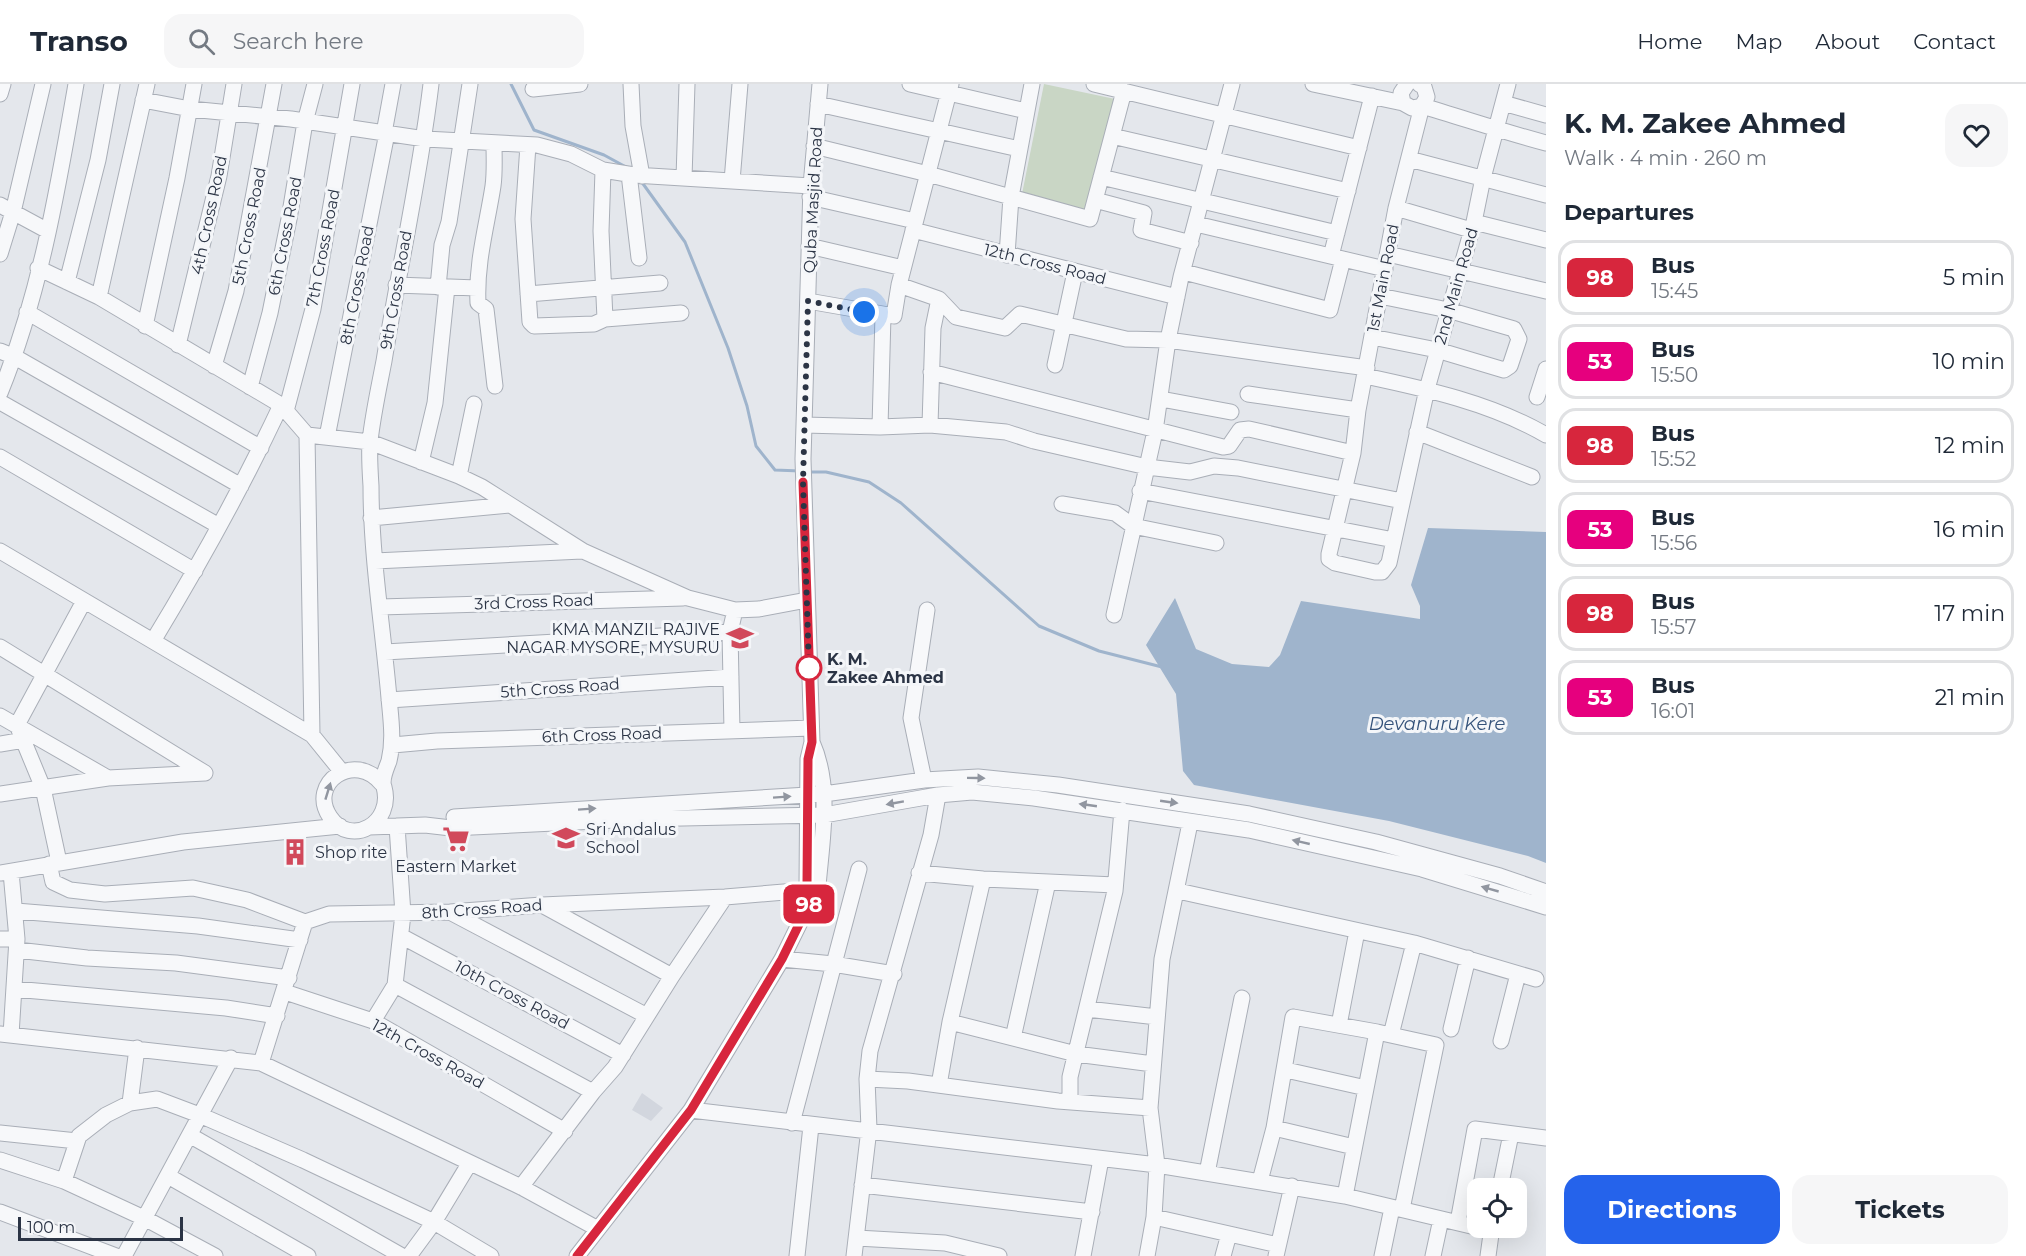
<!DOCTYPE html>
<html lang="en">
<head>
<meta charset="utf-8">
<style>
	body { margin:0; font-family:Montserrat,sans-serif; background:#f6f6f7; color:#1f2937; height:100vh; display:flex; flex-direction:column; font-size:22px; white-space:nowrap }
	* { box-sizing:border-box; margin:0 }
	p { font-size:20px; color:#747a83 }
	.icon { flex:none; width:33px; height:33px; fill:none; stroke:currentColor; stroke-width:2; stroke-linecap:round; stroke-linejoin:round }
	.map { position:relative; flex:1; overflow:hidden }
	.panel { display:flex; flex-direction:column; background:#fff; width:480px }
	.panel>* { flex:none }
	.badge { padding:0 12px; border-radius:9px; font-size:21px; line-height:39px }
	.buttons { position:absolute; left:1467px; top:1094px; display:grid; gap:12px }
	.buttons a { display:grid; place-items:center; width:60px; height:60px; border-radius:12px; background:#fff; box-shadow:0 6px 24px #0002; font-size:30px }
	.scale { position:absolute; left:18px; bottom:15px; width:165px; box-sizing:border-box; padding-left:6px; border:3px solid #2b3445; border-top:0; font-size:16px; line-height:21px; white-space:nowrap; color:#2b3445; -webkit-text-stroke:4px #f4f6f9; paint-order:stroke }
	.you { position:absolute; width:30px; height:30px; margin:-15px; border:4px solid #fff; border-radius:50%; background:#1a73e8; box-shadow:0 0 0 9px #1a73e833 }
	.map>.badge { position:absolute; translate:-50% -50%; box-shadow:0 0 0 3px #fff }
	h2 { padding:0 18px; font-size:22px; line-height:54px }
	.round { display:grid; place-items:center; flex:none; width:63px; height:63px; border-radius:18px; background:#f6f6f7 }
	.summary { display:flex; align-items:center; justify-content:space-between; height:102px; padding:0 18px }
	h1 { font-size:28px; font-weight:700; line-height:45px }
	.cta { display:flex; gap:12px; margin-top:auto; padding:12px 18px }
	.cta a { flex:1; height:69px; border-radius:18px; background:#2563eb; color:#fff; font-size:24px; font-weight:700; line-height:69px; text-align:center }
	.cta a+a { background:#f6f6f7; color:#1f2937 }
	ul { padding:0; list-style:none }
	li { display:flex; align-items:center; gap:18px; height:75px; margin:0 12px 9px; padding:0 6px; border:3px solid #e0e1e3; border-radius:18px }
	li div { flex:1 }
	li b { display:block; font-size:22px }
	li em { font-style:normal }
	li .badge { min-width:66px; font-weight:700; text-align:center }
	header { display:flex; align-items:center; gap:36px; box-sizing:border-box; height:84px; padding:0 30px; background:#fff; border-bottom:2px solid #e0e1e3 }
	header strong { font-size:28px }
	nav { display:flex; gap:33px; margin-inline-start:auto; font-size:21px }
	.search { width:420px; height:54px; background:#f6f6f7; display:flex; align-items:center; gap:15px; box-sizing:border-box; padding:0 21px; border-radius:18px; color:#747a83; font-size:22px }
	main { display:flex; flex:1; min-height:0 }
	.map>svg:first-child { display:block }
</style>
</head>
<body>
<header>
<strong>Transo</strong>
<div class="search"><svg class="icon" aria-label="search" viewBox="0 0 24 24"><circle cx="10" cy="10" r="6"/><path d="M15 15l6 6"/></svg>Search here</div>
<nav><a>Home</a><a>Map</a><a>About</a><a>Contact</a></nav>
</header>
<main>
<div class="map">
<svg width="1546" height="1172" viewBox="0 0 1546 1172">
	<rect width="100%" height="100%" fill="#e4e7ec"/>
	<path fill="#d2d6de" d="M642,1009L663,1024L651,1037L632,1026Z"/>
	<path fill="#c9d6c5" d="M1044,0L1115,15L1084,126L1022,110Z"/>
	<path fill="#9fb4cc" d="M1428,444L1546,448V779L1528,772L1389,737L1194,701L1183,687L1176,610L1146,561L1175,514L1196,565L1232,580L1269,583L1280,571L1301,517L1420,535V522L1411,501Z"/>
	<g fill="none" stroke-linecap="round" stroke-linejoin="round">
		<path stroke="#9fb4cc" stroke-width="3" d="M511,0L534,46L604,71L626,83
			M641,97L685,158L728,264L747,322L756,362L775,386L800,387
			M810,388H826L869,398L901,419L1039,542L1099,567L1162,583"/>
	</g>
	<path fill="#bbc0ca" d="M305,755L306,781L285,782L284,758Z"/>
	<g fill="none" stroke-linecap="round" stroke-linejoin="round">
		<defs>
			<path id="minor" d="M631,0L633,42L642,92
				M910,0L1026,27
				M1094,0L1359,64
				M1313,0L1403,19
				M1407,0L1401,9L1403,19L1412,24L1422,22L1427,13L1424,3L1419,0
				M1508,0L1483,94L1474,138L1427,305L1389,479L1382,488H1375L1335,479L1329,475V470L1353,369L1358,326L1396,124L1422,22C1463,34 1504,48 1546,59
				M533,5L580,0
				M0,10L3,0
				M143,16L190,25L291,35L425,55L537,61L571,70L603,86L634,91L811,102
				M1503,19L1546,31
				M818,20L1019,65
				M384,49L393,0
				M1112,52L1348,107
				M494,59C494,73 495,88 493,102C487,141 476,178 478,219L486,225L495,302
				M528,61L523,135L530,238L534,242L594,240L605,235L601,147L603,86
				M814,62L928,90L1090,135L1124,7
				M1409,75L1546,111
				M629,90L639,174
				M1101,93L1337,149
				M684,94L687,0
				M732,97L740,0
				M810,113L915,137
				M1095,116L1144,129L1141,146L1191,159
				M0,121L48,147
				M1396,124L1471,146
				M1474,138L1546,156
				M1196,140L1385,185
				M913,146L1177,213
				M809,162L903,184
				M0,170L13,128L43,0
				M1388,170L1546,207
				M1007,171L1011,113L1032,0
				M1331,172L1372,12
				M38,184L99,213L281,321L307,351L370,358L459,392L482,403L583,467L688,514L735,526L759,525L807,516
				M1184,188L1330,226L1343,175
				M67,198L98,76L112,0
				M396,201L477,204
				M899,201L939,215L956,233L1005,244L1020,230L1126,255L1168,256L1367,284
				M438,203L442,161L449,138L470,0
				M528,210L660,199
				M99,213L147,0
				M808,217L894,232L899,201L951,0
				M27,228L261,364
				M605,235L681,229
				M145,242L177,94L194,0
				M1372,253L1437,266L1504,286L1510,282L1519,255L1514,245L1448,226L1380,212
				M178,261L219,92L234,0
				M0,267L15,273L241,402
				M1055,281L1075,188
				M214,282L236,207L274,0
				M931,288L1223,363L1229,362L1240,346L1249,345L1353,369
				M1365,292C1426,305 1491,319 1546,351
				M250,303L270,229L289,135L305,38L315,0
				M0,309C40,211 58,104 76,0
				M1248,310L1358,326
				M1537,313L1546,285
				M1161,315L1231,328
				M0,318L219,442
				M286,327L313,225L352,0
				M804,341L880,343L930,341L1006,348L1034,357L1147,383L1190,388L1214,382L1238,384L1402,417
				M930,341L933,244L939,215
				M880,343L883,231
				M1417,348L1532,393
				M307,351L312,651
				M327,353L387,49
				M0,373L195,487
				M421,378L435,319L447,203
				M459,392L474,320
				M1140,407L1394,456
				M1062,420L1115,429L1133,442L1216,459
				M371,434L510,421
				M0,467L312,651L342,688
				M375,477L582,467
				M380,523L683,514
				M1114,531L1155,347L1168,256L1181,193L1232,0
				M153,557C199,481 243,402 281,321
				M0,563L205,689
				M385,568L730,548
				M389,616L731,593
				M0,632L108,694
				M732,647L730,548L735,526
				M0,660L24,656
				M393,661L437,657L811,644
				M924,696L911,634L927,526
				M382,700C355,666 307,699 330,733C351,764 394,739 384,703C381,696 386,685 389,677C394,656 391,636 389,614C383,544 371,473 371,402C370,387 369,372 370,357C373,330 379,303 384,277C399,184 420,93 431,0
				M0,710L108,694L205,689
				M454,733L824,710L924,696L978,693L1058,701L1249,730L1376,758L1500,792L1546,808
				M369,743L425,741L451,744L637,735L824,731L938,711L972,708L1034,714L1249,746L1422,785L1546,823
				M59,778L43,704L17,641L84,517
				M49,780L53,798L70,806L105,810L193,804L247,816L305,838
				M0,789L183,758L340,742
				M919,789L983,795L1115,801
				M1178,807L1414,859L1536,895
				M810,818L807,801L808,675L812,658L803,375L811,102L820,0
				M542,821L672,892
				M16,827L198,842L300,856
				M450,828L647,932
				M401,852L623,971
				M0,855H17
				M17,866L87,874L176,879L289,894
				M782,875L833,880L894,890
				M395,901L593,1008
				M14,905L226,924L277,932
				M285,908L373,937L565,1047
				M1087,925L1157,933
				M373,937L395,901L403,830L397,742
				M950,938L1076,970L1153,980
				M1339,941L1357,847
				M1451,945L1468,874
				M0,950L261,979L521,1103L598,1145
				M11,951L17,855L11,788
				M1391,951L1414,859
				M1013,954L1048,798
				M1501,957L1518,890
				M261,979L305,838L329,830L450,828L542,821L725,813L808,806
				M1286,986L1366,1004
				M867,995L908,997L1058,1017L1150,1024
				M939,1001L950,938L983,795
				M1070,1018V993L1115,807L1122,726
				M130,1019L137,964
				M691,1026L1157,1081L1345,1112L1492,1147
				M792,1039L859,785
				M1274,1044L1354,1063
				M0,1049L77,1057
				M191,1052L402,1172
				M0,1076L64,1097L146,1135L215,1172
				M1207,1089L1242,914
				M168,1092L308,1172
				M64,1097L79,1052L106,1031L130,1019L157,1015L202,1032L303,1076L434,1138L491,1172
				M1260,1097L1274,1044L1293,933L1377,948
				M862,1101L1092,1128
				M521,1103L593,1008L615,983L672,892L725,813
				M1500,1104L1511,1050
				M1345,1112L1377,948L1436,961L1402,1125
				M0,1128L116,1172
				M1154,1133L1278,1161
				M1458,1138L1475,1045L1546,1054
				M857,1154L945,1159L999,1172
				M124,1172L231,974
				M409,1172L434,1138L469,1080
				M577,1172L691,1026L782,875L813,812L818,802C822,754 832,703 812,658
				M797,1172L811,1042
				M854,1172L869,1045L867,995L870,967L931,751L938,711
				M1083,1172L1101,1075
				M1147,1172L1154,1133L1157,1081L1150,1024L1162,875L1190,739
				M1223,1172L1229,1150
				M1276,1172L1292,1102
				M1382,1172L1392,1124
				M1433,1172L1441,1135
				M1488,1172L1492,1143"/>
		</defs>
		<use href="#minor" stroke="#a9aeb7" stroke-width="17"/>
		<use href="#minor" stroke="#f7f8fa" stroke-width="15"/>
	</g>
	<defs><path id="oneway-solid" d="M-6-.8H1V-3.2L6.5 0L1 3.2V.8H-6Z" transform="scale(1.5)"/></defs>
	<g fill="#9196a0">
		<use href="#oneway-solid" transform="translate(976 694) rotate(1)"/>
		<use href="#oneway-solid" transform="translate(328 707) rotate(-73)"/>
		<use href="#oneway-solid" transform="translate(782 713) rotate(-4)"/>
		<use href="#oneway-solid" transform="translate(1169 718) rotate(8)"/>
		<use href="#oneway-solid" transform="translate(895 719) rotate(170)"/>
		<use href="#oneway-solid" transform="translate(1088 721) rotate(-172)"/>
		<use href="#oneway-solid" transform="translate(587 725) rotate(-4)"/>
		<use href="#oneway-solid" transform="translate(1301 758) rotate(-167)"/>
		<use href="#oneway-solid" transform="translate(1490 805) rotate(-164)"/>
	</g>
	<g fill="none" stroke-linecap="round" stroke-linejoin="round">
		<defs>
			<path id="line" d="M577,1172L691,1026L782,875L810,818L807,801L808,675L812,658L803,398"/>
		</defs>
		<use href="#line" stroke="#fff" stroke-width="14"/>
		<use href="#line" stroke="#d7263d" stroke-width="9"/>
		<path stroke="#2b3445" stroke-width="6" stroke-dasharray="0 10.8" d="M809,584L803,398L808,217L864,228"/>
	</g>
	<defs>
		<symbol id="school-bare" viewBox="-9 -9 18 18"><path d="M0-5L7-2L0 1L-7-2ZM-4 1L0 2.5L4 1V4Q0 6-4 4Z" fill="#d1495b" stroke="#f4f6f9" stroke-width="2.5" paint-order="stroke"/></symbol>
		<symbol id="supermarket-bare" viewBox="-9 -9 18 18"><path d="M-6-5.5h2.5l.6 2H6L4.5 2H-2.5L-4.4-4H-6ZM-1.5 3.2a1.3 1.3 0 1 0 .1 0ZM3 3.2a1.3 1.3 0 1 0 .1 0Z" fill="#d1495b" stroke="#f4f6f9" stroke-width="2.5" paint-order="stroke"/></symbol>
		<symbol id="building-bare" viewBox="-9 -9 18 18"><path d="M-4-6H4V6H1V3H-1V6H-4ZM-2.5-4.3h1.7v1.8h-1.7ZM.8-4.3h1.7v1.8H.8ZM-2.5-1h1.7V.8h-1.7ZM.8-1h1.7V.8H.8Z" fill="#d1495b" stroke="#f4f6f9" stroke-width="2.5" paint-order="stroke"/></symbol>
	</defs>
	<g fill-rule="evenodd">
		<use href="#school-bare" x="721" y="535" width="38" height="38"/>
		<use href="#school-bare" x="547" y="735" width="38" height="38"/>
		<use href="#supermarket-bare" x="437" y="736" width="38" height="38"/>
		<use href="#building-bare" x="276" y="749" width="38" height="38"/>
	</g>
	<circle fill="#fff" stroke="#d7263d" stroke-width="3" cx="809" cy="584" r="12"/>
	<g text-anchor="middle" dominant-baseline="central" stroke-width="6" stroke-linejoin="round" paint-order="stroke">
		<g font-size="16" fill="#2b3445" stroke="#f4f6f9">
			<text transform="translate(813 116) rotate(-87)">Quba Masjid Road</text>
			<text transform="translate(209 131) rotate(-78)">4th Cross Road</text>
			<text transform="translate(249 142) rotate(-79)">5th Cross Road</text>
			<text transform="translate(285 152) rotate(-79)">6th Cross Road</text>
			<text transform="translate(323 164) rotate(-79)">7th Cross Road</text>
			<text transform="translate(1045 180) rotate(14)">12th Cross Road</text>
			<text transform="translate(1383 194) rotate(-79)">1st Main Road</text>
			<text transform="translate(357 201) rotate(-79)">8th Cross Road</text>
			<text transform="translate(1456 202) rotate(-74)">2nd Main Road</text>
			<text transform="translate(396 206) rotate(-80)">9th Cross Road</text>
			<text transform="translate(534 518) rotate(-2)">3rd Cross Road</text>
			<text transform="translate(560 604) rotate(-4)">5th Cross Road</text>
			<text transform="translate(602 651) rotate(-2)">6th Cross Road</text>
			<text transform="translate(482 825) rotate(-4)">8th Cross Road</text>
			<text transform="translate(512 911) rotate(28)">10th Cross Road</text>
			<text transform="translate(428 970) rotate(29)">12th Cross Road</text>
		</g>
		<g font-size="16" fill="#2b3445" stroke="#f4f6f9" text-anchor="start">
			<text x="720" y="545" text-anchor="end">KMA MANZIL RAJIVE<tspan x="720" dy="18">NAGAR MYSORE, MYSURU</tspan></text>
			<text x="586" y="745">Sri Andalus<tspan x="586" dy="18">School</tspan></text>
			<text x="315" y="768">Shop rite</text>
			<text x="456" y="782" text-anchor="middle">Eastern Market</text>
		</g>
		<g font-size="16" font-weight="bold" fill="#2b3445" stroke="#f4f6f9" text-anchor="start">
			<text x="827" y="575">K. M.<tspan x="827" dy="18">Zakee Ahmed</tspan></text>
		</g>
		<g font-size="18" font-style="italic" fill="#34527a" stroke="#f4f6f9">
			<text x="1437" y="640">Devanuru Kere</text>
		</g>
	</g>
</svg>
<div class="buttons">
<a><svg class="icon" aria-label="locate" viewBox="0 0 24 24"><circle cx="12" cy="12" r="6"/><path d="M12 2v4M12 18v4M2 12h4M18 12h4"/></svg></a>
</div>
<div class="scale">100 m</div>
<div class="you" style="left:864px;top:228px"></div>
<b class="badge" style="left:809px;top:820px;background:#d7263d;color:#fff">98</b>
</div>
<section class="panel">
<div class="summary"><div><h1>K. M. Zakee Ahmed</h1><p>Walk · 4 min · 260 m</p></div><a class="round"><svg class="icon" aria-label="heart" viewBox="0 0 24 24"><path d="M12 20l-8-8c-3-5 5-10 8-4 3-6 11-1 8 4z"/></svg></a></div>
<h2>Departures</h2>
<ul>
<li><span class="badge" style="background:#d7263d;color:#fff">98</span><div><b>Bus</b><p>15:45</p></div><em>5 min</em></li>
<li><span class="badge" style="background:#e6007e;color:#fff">53</span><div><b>Bus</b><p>15:50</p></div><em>10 min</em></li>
<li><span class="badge" style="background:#d7263d;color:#fff">98</span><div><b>Bus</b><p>15:52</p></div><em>12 min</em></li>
<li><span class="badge" style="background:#e6007e;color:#fff">53</span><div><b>Bus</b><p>15:56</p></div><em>16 min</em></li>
<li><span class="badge" style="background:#d7263d;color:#fff">98</span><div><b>Bus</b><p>15:57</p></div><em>17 min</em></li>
<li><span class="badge" style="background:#e6007e;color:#fff">53</span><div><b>Bus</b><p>16:01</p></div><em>21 min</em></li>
</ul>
<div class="cta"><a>Directions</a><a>Tickets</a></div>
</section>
</main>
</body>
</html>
